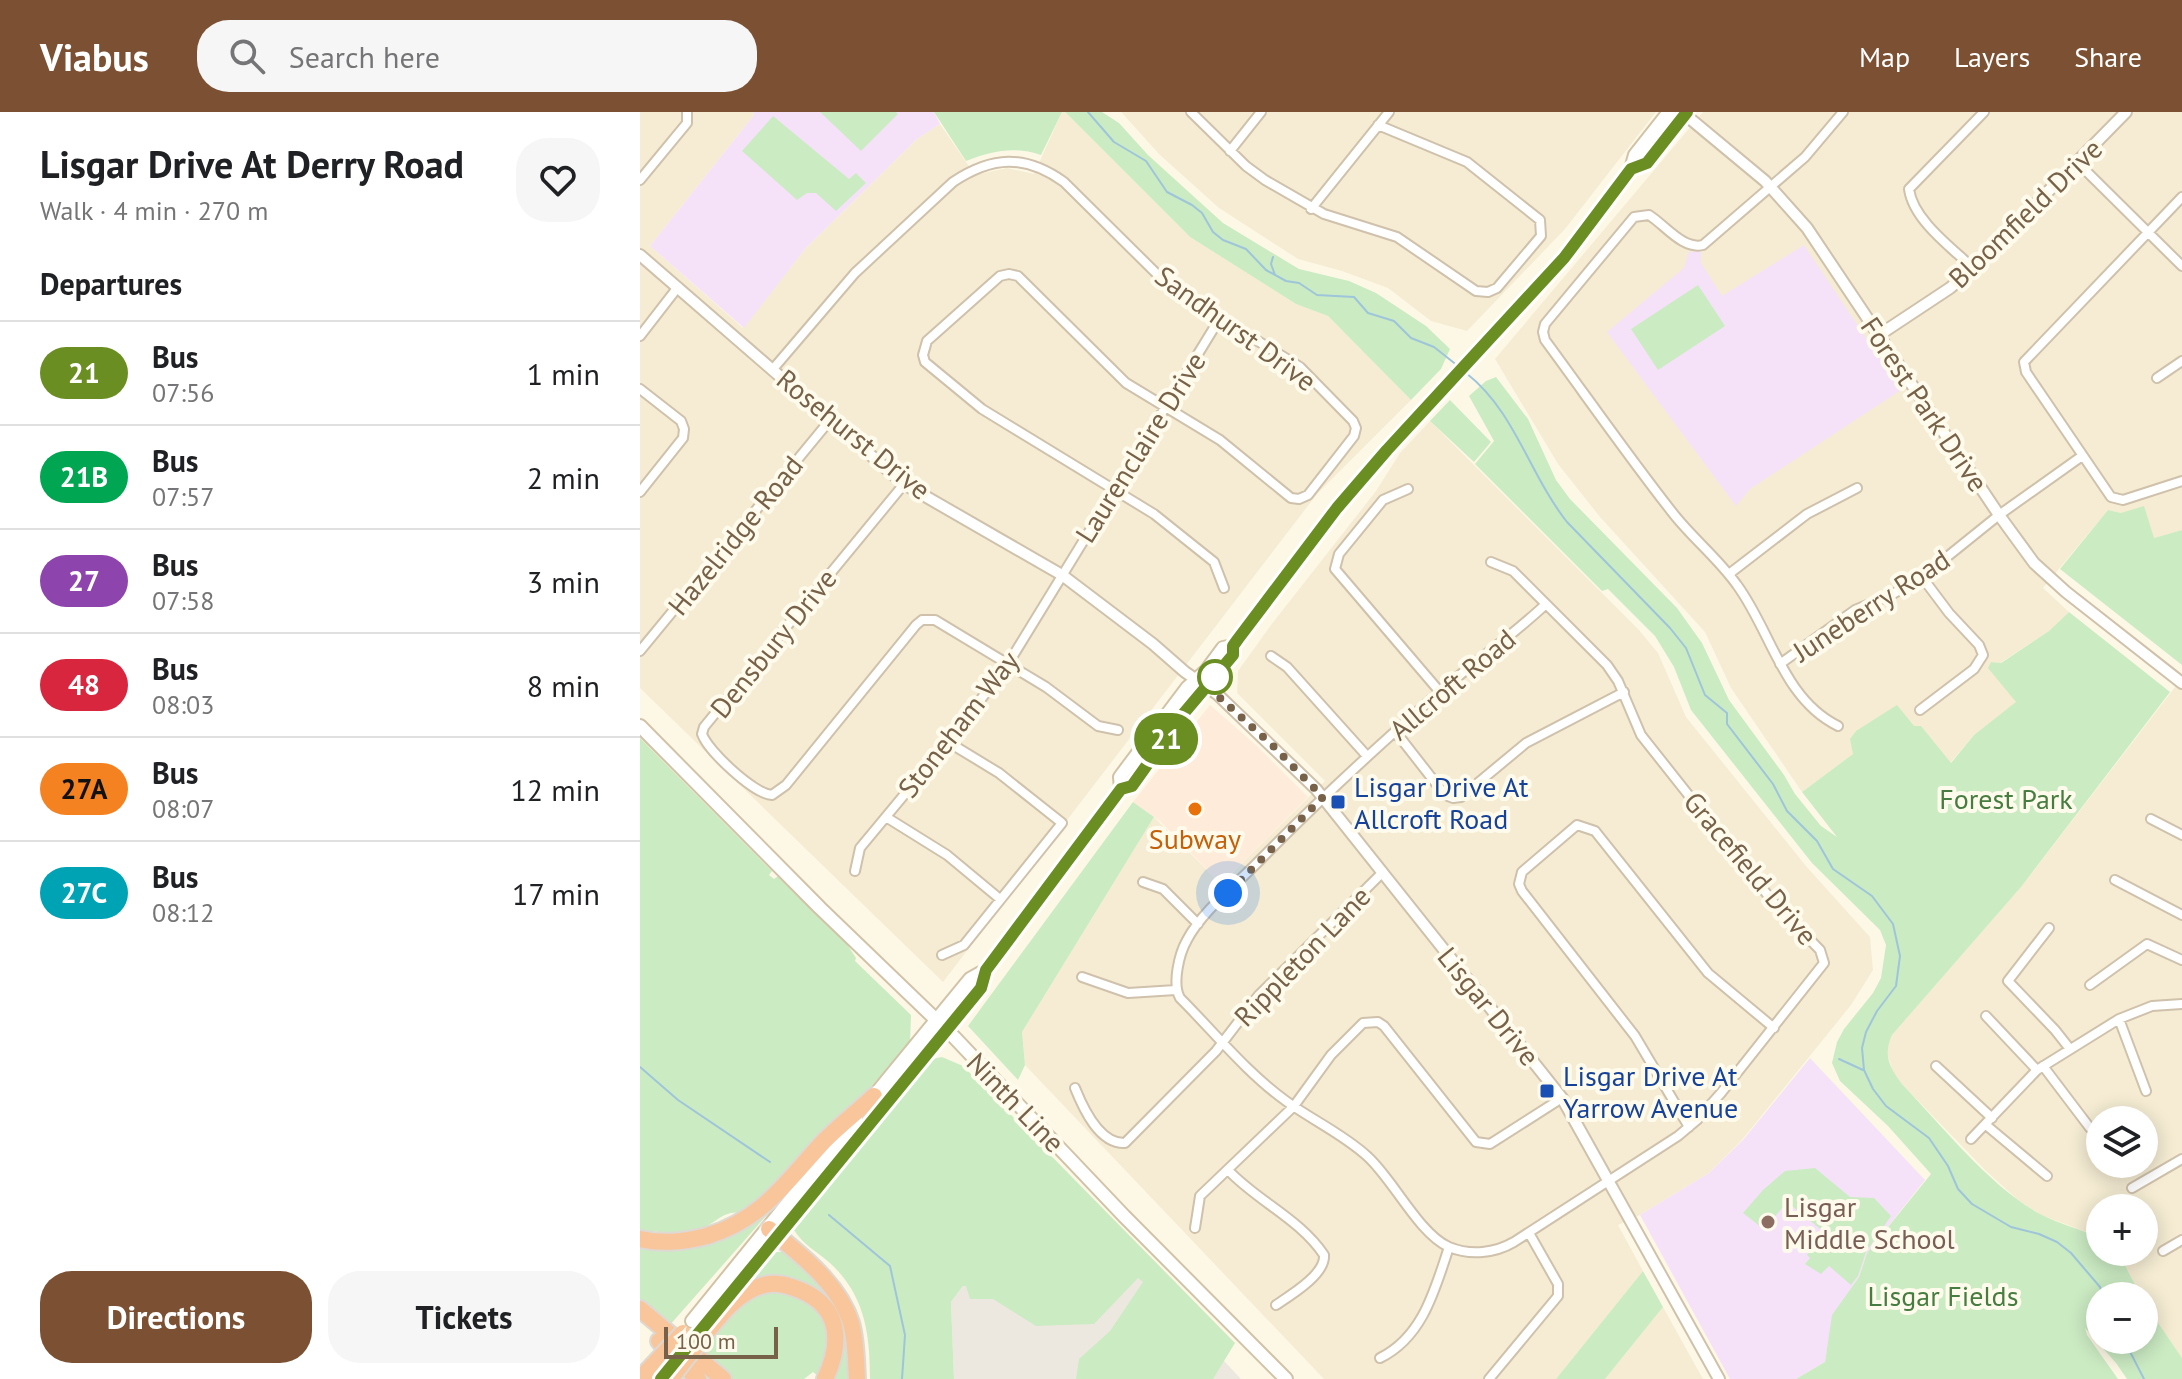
<!DOCTYPE html>
<html lang="en">
<head>
<meta charset="utf-8">
<style>
	body { margin:0; font-family:"PT Sans",sans-serif; background:#f6f6f6; color:#202124; height:100vh; display:flex; flex-direction:column; font-size:30px; white-space:nowrap }
	* { box-sizing:border-box; margin:0 }
	p { font-size:26px; color:#757577 }
	.icon { flex:none; width:44px; height:44px; fill:none; stroke:currentColor; stroke-width:2; stroke-linecap:round; stroke-linejoin:round }
	.map { position:relative; flex:1; overflow:hidden }
	.panel { display:flex; flex-direction:column; background:#fff; width:640px }
	.panel>* { flex:none }
	.badge { padding:0 16px; border-radius:26px; font-size:28px; line-height:52px }
	.fabs { position:absolute; left:1446px; top:994px; display:grid; gap:16px }
	.fabs a { display:grid; place-items:center; width:72px; height:72px; border-radius:50%; background:#fff; box-shadow:0 4px 20px #0003; font-size:40px }
	.scale { position:absolute; left:24px; bottom:20px; width:114px; box-sizing:border-box; padding-left:8px; border:4px solid #776249; border-top:0; font-size:22px; line-height:28px; white-space:nowrap; color:#776249; -webkit-text-stroke:6px #fffbec; paint-order:stroke }
	.you { position:absolute; width:40px; height:40px; margin:-20px; border:6px solid #fff; border-radius:50%; background:#1a73e8; box-shadow:0 0 0 12px #1a73e833 }
	.map>.badge { position:absolute; translate:-50% -50%; box-shadow:0 0 0 4px #fff }
	h2 { padding:0 40px; font-size:30px; line-height:72px }
	.round { display:grid; place-items:center; flex:none; width:84px; height:84px; border-radius:32px; background:#f6f6f6 }
	.headline { display:flex; align-items:center; justify-content:space-between; height:136px; padding:0 40px }
	h1 { font-size:38px; font-weight:800; line-height:60px }
	.action { display:flex; gap:16px; margin-top:auto; padding:16px 40px }
	.action a { flex:1; height:92px; border-radius:32px; background:#7b5033; color:#fff; font-size:32px; font-weight:800; line-height:92px; text-align:center }
	.action a+a { background:#f6f6f6; color:#202124 }
	ul { padding:0; list-style:none }
	li { display:flex; align-items:center; gap:24px; height:104px; padding:0 40px; border-top:2px solid #e0e0e0 }
	li div { flex:1 }
	li b { display:block; font-size:30px }
	li em { font-style:normal }
	li .badge { min-width:88px; font-weight:700; text-align:center }
	header { display:flex; align-items:center; gap:48px; box-sizing:border-box; height:112px; padding:0 40px; background:#7b5033; color:#fff }
	header strong { font-size:38px }
	nav { display:flex; gap:44px; margin-inline-start:auto; font-size:28px }
	.search { width:560px; height:72px; background:#f6f6f6; display:flex; align-items:center; gap:20px; box-sizing:border-box; padding:0 28px; border-radius:32px; color:#757577; font-size:30px }
	main { display:flex; flex:1; min-height:0 }
	.map>svg:first-child { display:block }
</style>
</head>
<body>
<header>
<strong>Viabus</strong>
<div class="search"><svg class="icon" aria-label="search" viewBox="0 0 24 24"><circle cx="10" cy="10" r="6"/><path d="M15 15l6 6"/></svg>Search here</div>
<nav><a>Map</a><a>Layers</a><a>Share</a></nav>
</header>
<main>
<section class="panel">
<div class="headline"><div><h1>Lisgar Drive At Derry Road</h1><p>Walk · 4 min · 270 m</p></div><a class="round"><svg class="icon" aria-label="heart" viewBox="0 0 24 24"><path d="M12 20l-8-8c-3-5 5-10 8-4 3-6 11-1 8 4z"/></svg></a></div>
<h2>Departures</h2>
<ul>
<li><span class="badge" style="background:#6b8e23;color:#fff">21</span><div><b>Bus</b><p>07:56</p></div><em>1 min</em></li>
<li><span class="badge" style="background:#00a651;color:#fff">21B</span><div><b>Bus</b><p>07:57</p></div><em>2 min</em></li>
<li><span class="badge" style="background:#8e44ad;color:#fff">27</span><div><b>Bus</b><p>07:58</p></div><em>3 min</em></li>
<li><span class="badge" style="background:#d7263d;color:#fff">48</span><div><b>Bus</b><p>08:03</p></div><em>8 min</em></li>
<li><span class="badge" style="background:#f58220;color:#111">27A</span><div><b>Bus</b><p>08:07</p></div><em>12 min</em></li>
<li><span class="badge" style="background:#00a3b4;color:#fff">27C</span><div><b>Bus</b><p>08:12</p></div><em>17 min</em></li>
</ul>
<div class="action"><a>Directions</a><a>Tickets</a></div>
</section>
<div class="map">
<svg width="1542" height="1267" viewBox="0 0 1542 1267">
	<rect width="100%" height="100%" fill="#fdf8e5"/>
	<path fill="#f5ecd3" fill-rule="evenodd" d="M0,0H113L114,3L10,134L103,216L165,137L277,27L300,12L335,63L367,56L394,62L422,0H425L550,125L656,192L688,204L771,288L677,382L303,870L0,576Z
		M481,0H1016L925,117L827,219L791,209L748,176L702,159L658,147L579,96L520,43Z
		M1063,0H1542V418L1514,426L1481,401L1468,398L1403,476L1429,500L1409,519L1360,551L1351,550L1349,556L1377,590L1334,623L1310,651L1216,619L1211,627L1213,642L1162,680L1091,576L1065,520L960,405L918,352L855,247Z
		M790,309L999,518L1018,541L1046,605L1166,754L1230,825L1233,858L1211,893L1102,1028L1069,1061L1000,1103L978,1113L1003,1159L916,1267H684L385,953L382,920L514,705L581,772L685,669L597,581L598,559L631,513L736,379L760,341Z
		M1542,566V1246L1504,1191V1184H1501L1478,1140H1504V1096H1460V1125L1401,1103L1378,1088L1345,1058L1262,972L1253,961L1246,937L1252,923L1381,775ZM1460,1008H1504V1052H1460Z
		M1023,1195L1063,1267H965Z"/>
	<path fill="#feebd9" d="M570,593L616,633L668,685L581,772L520,709L493,690Z"/>
	<path fill="#ede8df" d="M405,1067L587,1252L601,1267H314L311,1190Z"/>
	<path fill="#f5e2f9" d="M113,0H294L300,12L277,27L165,137L104,216L10,134L114,3Z
		M1164,133L1261,278L1110,377L1096,394L967,220L1044,156L1049,140L1061,139V151L1082,184Z
		M1170,946L1285,1068L1227,1141L1219,1165L1193,1203L1185,1250L1156,1267H1090L1000,1103L1069,1061L1103,1028Z"/>
	<path fill="#cbebc3" d="M180,0H256L258,2L221,39Z
		M294,0H422L401,43C374,34 352,39 326,49Z
		M425,0H462L479,11L508,43L583,111L659,157L709,169L736,181L786,214L810,237L801,257L771,288L688,204L656,192L550,125Z
		M133,4L209,67L216,61L226,71L196,99L176,81H167L157,88L102,39Z
		M1058,173L1085,214L1018,258L991,217Z
		M856,265L888,307L916,368L930,387L1037,496L1062,531L1089,588L1144,663L1155,682L1181,714L1197,725L1162,680L1213,642L1210,627L1216,619L1257,593L1274,614H1281L1311,651L1334,623L1376,590L1348,556L1351,550L1361,551L1409,519L1429,500L1530,580L1381,775L1252,923C1243,943 1249,955 1262,972C1301,1013 1353,1078 1402,1103C1420,1112 1441,1118 1460,1125V1140H1478L1501,1184H1460V1228H1504V1190L1542,1246V1267H1487L1476,1251L1445,1216L1447,1223L1478,1267H1156L1185,1250L1192,1203L1219,1165L1227,1141L1291,1062L1248,1014L1200,969L1192,951L1197,930L1204,917L1233,881L1241,866L1246,833L1240,818L1172,751L1051,598L1034,555L1015,524L968,477L962,479L835,352L854,329L829,284L846,269Z
		M810,288L851,330L834,350L790,309Z
		M1504,394L1514,426L1542,418V553L1420,457L1468,398L1481,401Z
		M0,626L132,759L129,763L134,767L138,764L207,832L216,846L215,849L271,903L270,931C217,989 166,1055 101,1101C83,1098 74,1113 59,1118C41,1123 19,1120 0,1118Z
		M493,690L514,705L382,920L385,953L378,968L328,914Z
		M302,945L323,954L595,1231L573,1267H436L439,1247L470,1219L503,1170L498,1166L454,1212L396,1214L353,1187H330L326,1174H323L311,1190L314,1267H230C230,1222 225,1184 191,1152C178,1140 163,1133 154,1118L157,1107L292,947Z
		M1175,1056L1210,1085L1234,1086L1251,1104L1226,1140L1218,1164L1211,1173L1189,1154L1181,1162L1165,1152L1170,1146L1167,1143L1184,1120L1147,1090L1129,1112L1125,1109L1121,1115L1103,1101L1123,1078L1145,1059Z
		M134,1095L29,1214L0,1187V1132L21,1135Z
		M129,1140H146L184,1172L208,1216L213,1267H190L187,1187C163,1168 138,1158 108,1172L105,1169Z
		M1003,1159L1023,1195L965,1267H916Z
		M136,1176L163,1184L178,1197L189,1220L190,1239L178,1264L173,1260L164,1267H93L56,1237L112,1182Z"/>
	<g fill="none" stroke-linecap="round" stroke-linejoin="round">
		<path stroke="#9ec5da" stroke-width="2" d="M448,0L474,30L506,49L527,80L552,93L562,101L573,120L583,128L606,137L626,158L646,169L659,171L677,183L714,185L728,201L754,209L771,226L794,235L818,254
			M633,145L631,152L635,163
			M826,261C875,299 889,362 927,410L1030,516L1046,536L1065,583L1087,601V612L1133,672L1147,699L1177,729L1193,757L1232,784L1253,812L1260,844L1256,874L1237,899L1226,920L1222,936L1224,958L1233,977L1246,994L1289,1026L1308,1054L1318,1077L1332,1092L1371,1115L1399,1122L1417,1130L1431,1141L1460,1175L1463,1184
			M1199,947L1223,958
			M0,955L38,988L130,1050
			M189,1103L250,1154L265,1223L262,1267
			M1484,1228L1504,1267"/>
		<defs>
			<path id="minor" d="M551,0L606,54L625,68L684,102L757,125L836,179L848,180L857,176L901,124L900,108L827,50L738,13
				M590,39L621,0
				M1437,50L1542,154
				M0,68L47,11V0
				M1542,85L1384,250L1386,260L1471,385L1483,388L1542,369
				M671,97L749,0
				M1333,156C1312,136 1273,108 1269,77L1344,0
				M0,224L38,175
				M133,257L215,161L313,70C352,44 385,42 424,70L530,175L660,255L713,309L716,316L714,324L668,383L659,387L651,386L580,328L486,271L378,164L369,162L360,164L287,229L283,243L285,250L342,297L514,402L574,450L584,476
				M1517,266L1542,249
				M0,277L41,309L44,317L43,326L0,380
				M264,372L64,615L62,622C68,639 114,682 132,683L146,673L276,513L282,508H295L406,575L458,614L478,618
				M768,377L743,388L699,442L695,457L800,580
				M851,450L873,459L967,553L978,569L1001,623L1134,791L1180,838L1184,851L1081,981L1057,1008L1038,1024L874,1130C855,1141 831,1144 809,1135C779,1122 753,1067 727,1044C703,1022 672,1008 646,989C607,961 574,920 540,886C532,872 539,842 547,828C562,799 598,771 621,747C679,688 740,632 803,577C837,548 873,523 906,492
				M1089,462L1167,402L1217,376
				M0,539L190,308
				M631,544L647,555L727,644
				M1140,552L1215,498L1251,483L1282,465L1359,403L1442,344
				M1280,598L1334,557L1343,543L1339,533L1309,501L1282,465
				M1198,614C1143,587 1131,519 1097,473C1078,446 1052,426 1032,400C988,344 947,285 905,228L903,220L905,212L994,105L1009,103C1025,113 1043,138 1063,133L1165,45L1203,0
				M755,619L805,683L813,686L821,685L886,631L984,580
				M246,705L307,743L360,787
				M1511,707L1542,723
				M215,759L220,736L308,630L368,552L580,206
				M1475,768L1542,803
				M503,770L523,777L558,812
				M1409,816L1368,869L1415,918L1430,937
				M302,843L324,833L422,711L359,661L308,630
				M442,865L488,881L536,878
				M1450,873L1507,832L1542,848
				M1346,904L1397,958
				M1479,907L1506,979
				M1296,954L1352,1006
				M1403,954L1450,1016
				M435,976C443,996 459,1032 485,1031L576,939L619,883L743,760
				M1346,1013L1407,1064
				M1049,1015L995,924L882,779L879,772L882,760L937,713L955,719L1068,861L1134,916
				M1331,1027L1397,958L1479,907L1512,894L1542,892
				M588,1058C617,1089 660,1107 684,1143C686,1162 651,1183 636,1193
				M1492,1076L1542,1047
				M555,1116L560,1084L654,994L691,943L723,911L738,910L744,914L836,1030L850,1032L922,986
				M1523,1139L1542,1128
				M740,1246C783,1225 795,1177 809,1135
				M849,1267L918,1184V1172L889,1121"/>
			<path id="tertiary" d="M1042,0L1125,69L1167,116L1359,403L1394,451L1426,480L1542,571
				M0,143L264,372L422,463L513,532L545,560L577,582L676,677L922,986L1079,1267
				M1239,223L1310,176L1333,156L1486,0"/>
			<path id="secondary" d="M991,57L1007,51L1047,0
				M0,614L180,796L314,925L484,1104L646,1267
				M481,677L480,665L547,576L566,559L583,536L593,534
				M229,990L330,867L346,858
				M76,1198L341,876L346,858L481,677L492,674L544,601L593,543V534L598,527L697,396L747,338L924,146L991,57L995,43L1029,0
				M52,1209L216,1007"/>
			<path id="motorway" d="M129,1117C160,1142 199,1172 211,1211C216,1228 216,1249 217,1267
				M0,1127C23,1132 43,1130 67,1124C123,1107 146,1070 184,1029C200,1013 218,999 234,984
				M0,1197L83,1267
				M66,1221C81,1202 99,1179 124,1173C137,1170 147,1173 160,1178C201,1195 202,1231 185,1267
				M19,1229L58,1267"/>
		</defs>
		<use href="#minor" stroke="#cfc1ab" stroke-width="12"/>
		<use href="#tertiary" stroke="#cfc1ab" stroke-width="14"/>
		<use href="#secondary" stroke="#d2c3a8" stroke-width="16"/>
		<use href="#motorway" stroke="#ded9d3" stroke-width="20"/>
		<use href="#minor" stroke="#fff" stroke-width="8"/>
		<use href="#tertiary" stroke="#fff" stroke-width="10"/>
		<use href="#secondary" stroke="#fff" stroke-width="12"/>
		<use href="#motorway" stroke="#f9c59a" stroke-width="16"/>
		<defs>
			<path id="motorway-bridge" d="M0,1267L43,1221
				M30,1267L66,1221"/>
		</defs>
		<use href="#motorway-bridge" stroke="#ded9d3" stroke-width="20" stroke-linecap="butt"/>
		<use href="#motorway-bridge" stroke="#f9c59a" stroke-width="16"/>
	</g>
	<g fill="none" stroke-linecap="round" stroke-linejoin="round">
		<defs>
			<path id="line" d="M21,1267L341,876L346,858L481,677L492,674L544,601L593,543V534L598,527L697,396L747,338L924,146L991,57L1007,51L1047,0"/>
		</defs>
		<use href="#line" stroke="#fff" stroke-width="18"/>
		<use href="#line" stroke="#6b8e23" stroke-width="12"/>
		<path stroke="#776249" stroke-width="8" stroke-dasharray="0 14.4" d="M575,565L568,575L632,633L683,685L588,781"/>
	</g>
	<circle fill="#fff" stroke="#6b8e23" stroke-width="4" cx="575" cy="565" r="16"/>
	<g fill="#1a4fb4" stroke="#fffbec" stroke-width="3">
		<rect x="690" y="682" width="16" height="16" rx="4"/>
		<rect x="899" y="971" width="16" height="16" rx="4"/>
	</g>
	<circle fill="#e8710a" stroke="#fffbec" stroke-width="3" cx="555" cy="697" r="8"/>
	<circle fill="#8d6e63" stroke="#fffbec" stroke-width="3" cx="1128" cy="1110" r="8"/>
	<g text-anchor="middle" dominant-baseline="central" stroke-width="8" stroke-linejoin="round" paint-order="stroke">
		<g font-size="28" fill="#776249" stroke="#fffbec">
			<text transform="translate(1385 101) rotate(-44)">Bloomfield Drive</text>
			<text transform="translate(596 216) rotate(36)">Sandhurst Drive</text>
			<text transform="translate(1285 292) rotate(56)">Forest Park Drive</text>
			<text transform="translate(214 322) rotate(39)">Rosehurst Drive</text>
			<text transform="translate(500 335) rotate(-58)">Laurenclaire Drive</text>
			<text transform="translate(95 423) rotate(-51)">Hazelridge Road</text>
			<text transform="translate(1231 493) rotate(-33)">Juneberry Road</text>
			<text transform="translate(133 531) rotate(-51)">Densbury Drive</text>
			<text transform="translate(812 572) rotate(-40)">Allcroft Road</text>
			<text transform="translate(318 612) rotate(-52)">Stoneham Way</text>
			<text transform="translate(1111 756) rotate(50)">Gracefield Drive</text>
			<text transform="translate(662 844) rotate(-46)">Rippleton Lane</text>
			<text transform="translate(849 894) rotate(51)">Lisgar Drive</text>
			<text transform="translate(376 990) rotate(46)">Ninth Line</text>
		</g>
		<g font-size="28" fill="#164399" stroke="#fffbec" text-anchor="start">
			<text x="714" y="674">Lisgar Drive At<tspan x="714" dy="32">Allcroft Road</tspan></text>
			<text x="923" y="963">Lisgar Drive At<tspan x="923" dy="32">Yarrow Avenue</tspan></text>
		</g>
		<g font-size="28" fill="#477d41" stroke="#fffbec">
			<text x="1366" y="686">Forest Park</text>
			<text x="1303" y="1183">Lisgar Fields</text>
		</g>
		<g font-size="28" fill="#c56008" stroke="#fffbec">
			<text x="555" y="726">Subway</text>
		</g>
		<g font-size="28" fill="#785e54" stroke="#fffbec" text-anchor="start">
			<text x="1144" y="1094">Lisgar<tspan x="1144" dy="32">Middle School</tspan></text>
		</g>
	</g>
</svg>
<div class="fabs">
<a><svg class="icon" aria-label="layers" viewBox="0 0 24 24"><path d="M12 4l9 5-9 5-9-5zM3 14l9 5 9-5"/></svg></a>
<a>+</a>
<a>−</a>
</div>
<div class="scale">100 m</div>
<div class="you" style="left:588px;top:781px"></div>
<b class="badge" style="left:526px;top:627px;background:#6b8e23;color:#fff">21</b>
</div>
</main>
</body>
</html>
